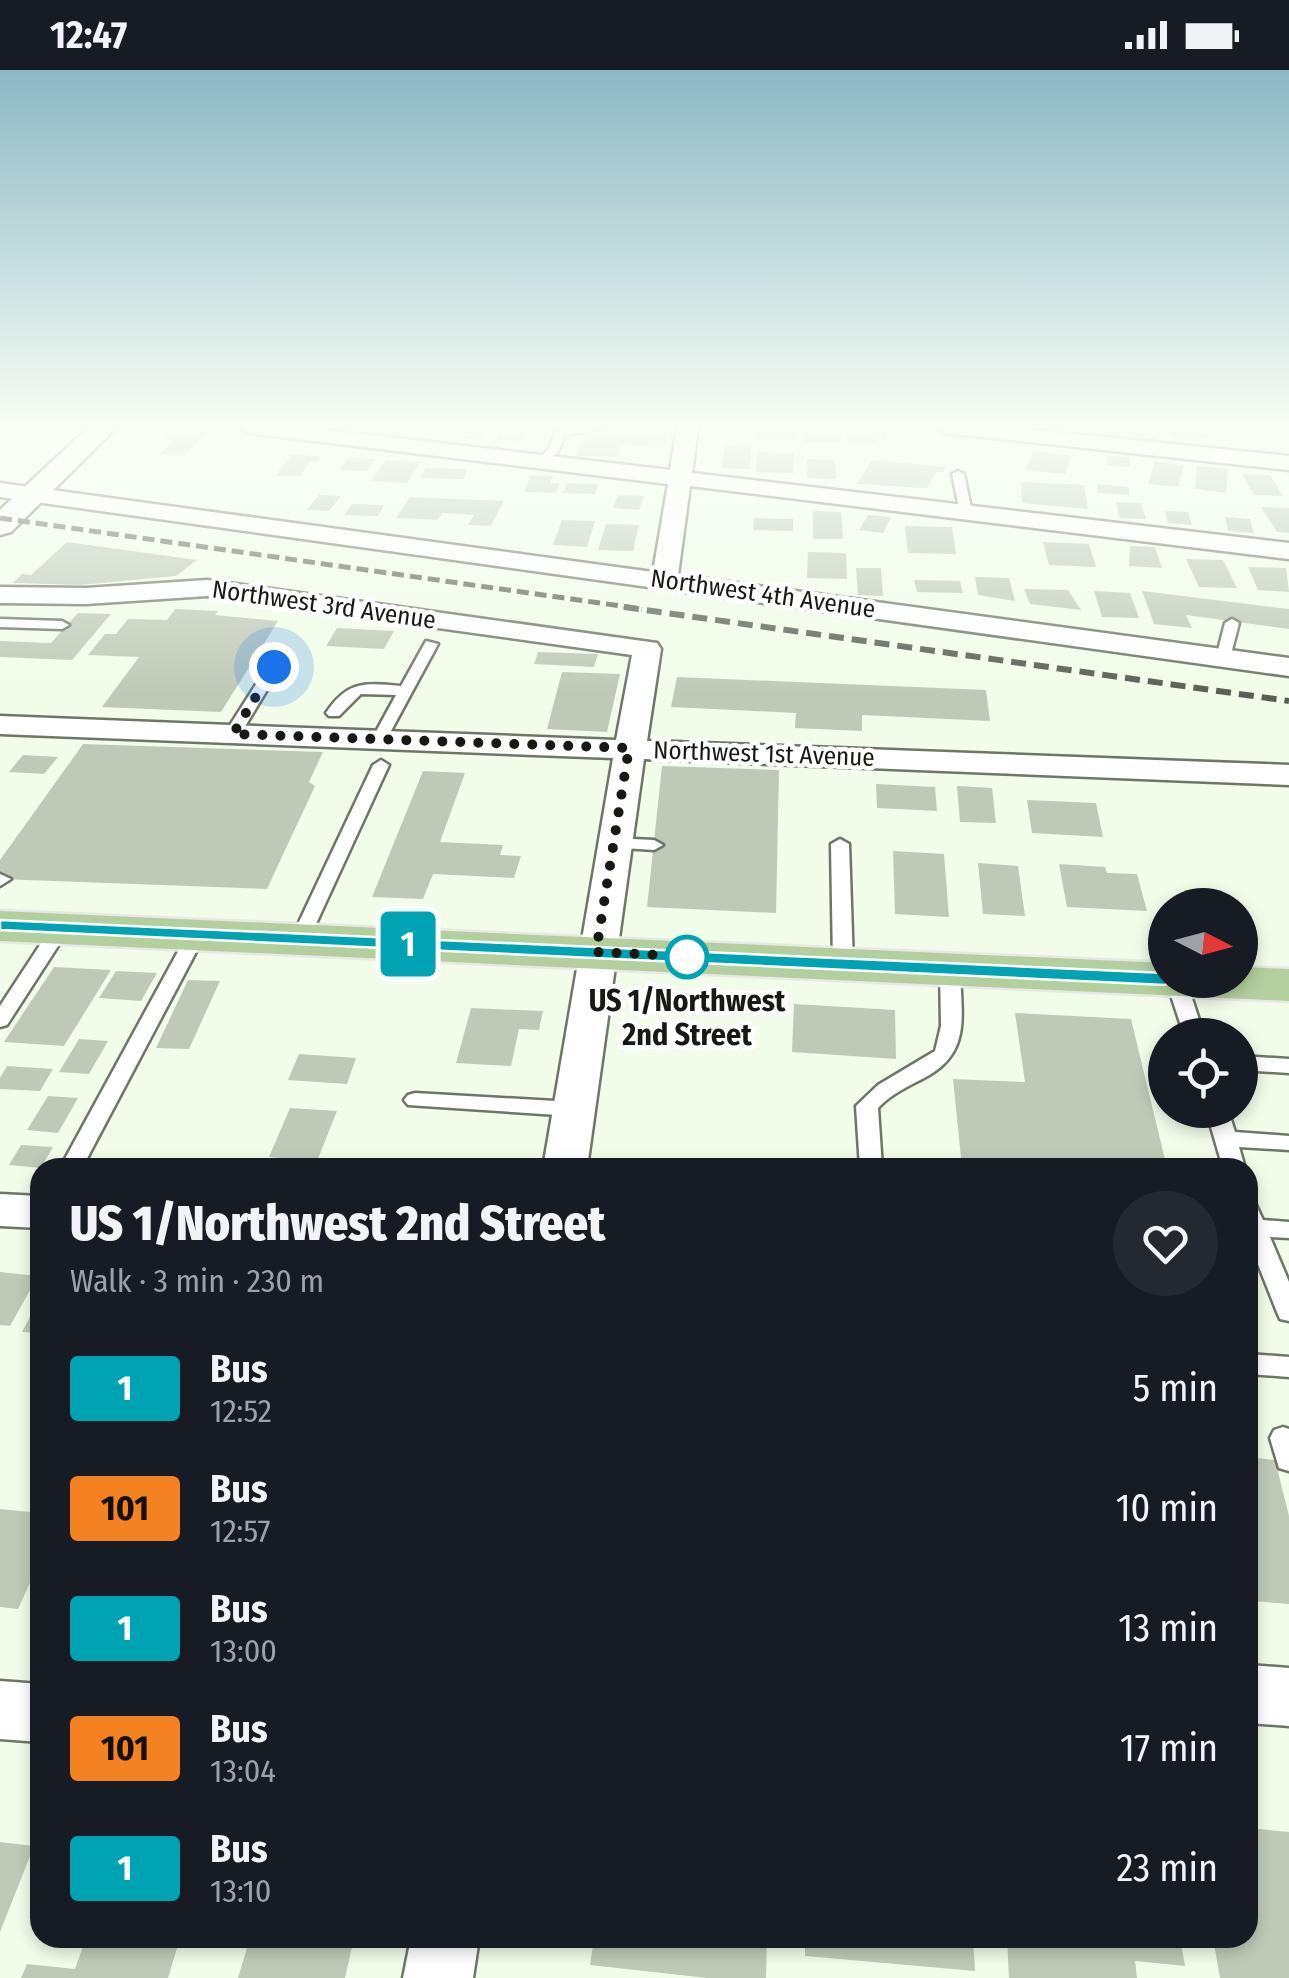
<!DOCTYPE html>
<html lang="en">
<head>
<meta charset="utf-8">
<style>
	body { margin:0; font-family:"Fira Sans Condensed",sans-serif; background:#242831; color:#f1f3f6; height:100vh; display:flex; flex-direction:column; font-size:38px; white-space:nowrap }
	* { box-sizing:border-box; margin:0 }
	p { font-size:32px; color:#9ea1a6 }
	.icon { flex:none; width:55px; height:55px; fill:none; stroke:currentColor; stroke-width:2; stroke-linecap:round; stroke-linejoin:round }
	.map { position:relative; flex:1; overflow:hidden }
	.panel { position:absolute; left:30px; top:1088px; width:1228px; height:790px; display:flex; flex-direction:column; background:#171b24; border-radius:30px; box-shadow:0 5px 15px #0003 }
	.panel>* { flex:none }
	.badge { padding:0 20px; border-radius:8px; font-size:35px; line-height:65px }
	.needle { width:65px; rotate:96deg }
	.buttons { position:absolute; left:1148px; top:818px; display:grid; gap:20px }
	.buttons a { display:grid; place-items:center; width:110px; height:110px; border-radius:50%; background:#171b24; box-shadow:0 5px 15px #0003; font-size:50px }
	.you { position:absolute; width:50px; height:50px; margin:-25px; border:8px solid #fff; border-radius:50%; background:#1a73e8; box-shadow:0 0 0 15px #1a73e833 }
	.map>.badge { position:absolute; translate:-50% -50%; box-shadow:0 0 0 5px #fff }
	.round { display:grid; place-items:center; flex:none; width:105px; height:105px; border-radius:52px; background:#242831 }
	.head { display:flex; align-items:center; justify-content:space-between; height:170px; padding:0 40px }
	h1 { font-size:48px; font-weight:800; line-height:75px }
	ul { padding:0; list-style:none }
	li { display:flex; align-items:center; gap:30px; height:120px; padding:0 40px }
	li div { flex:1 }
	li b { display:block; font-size:38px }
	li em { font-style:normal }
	li .badge { min-width:110px; font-weight:700; text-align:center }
	.status { display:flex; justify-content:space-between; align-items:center; height:70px; padding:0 50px; background:#171b24; direction:ltr }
	.status svg { height:28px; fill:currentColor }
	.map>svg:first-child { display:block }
</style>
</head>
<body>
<div class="status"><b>12:47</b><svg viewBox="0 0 49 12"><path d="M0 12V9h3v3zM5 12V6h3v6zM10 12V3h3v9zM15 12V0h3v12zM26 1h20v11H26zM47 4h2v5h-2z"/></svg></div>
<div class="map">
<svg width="1289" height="1908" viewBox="0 0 1289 1908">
	<rect width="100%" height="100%" fill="#f1fde9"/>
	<path fill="#becab7" d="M452,357H486L480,369H463L466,363H449Z
		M503,357H527L521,371L497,370Z
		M758,357H797L795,369L755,367Z
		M1127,357L1152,358L1156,370L1130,369Z
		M1167,357H1202L1208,368L1172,367Z
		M841,359V373H804V360Z
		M849,360L886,362V370L876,369V374L848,373Z
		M172,361L207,362L185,385H160L174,370L164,369Z
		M585,361L667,364L665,376L621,374L617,387L576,386Z
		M740,374H752L749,399L722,398L725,376Z
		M1033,381L1071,385L1065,404L1026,400Z
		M757,382L794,383V403L756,402Z
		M291,385L322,386L317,392H310L300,406H275Z
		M1107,386L1130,387V397L1107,396Z
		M349,388L376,389L367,401L339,400Z
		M807,389L835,390L836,409L807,408Z
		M386,390L421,392L407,413L371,411Z
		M872,390L945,397L943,402H936L927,418L857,414Z
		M1155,391L1184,395L1178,417L1148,414Z
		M1197,396L1228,399L1226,423L1195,419Z
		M426,398L468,399L463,409L420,408Z
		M1242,404L1270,405L1283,426L1254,425Z
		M531,405L553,406L550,413H560L556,423L524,422Z
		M1021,412L1084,415L1088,439L1022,433Z
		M567,413L598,414L595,424L563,423Z
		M1097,414L1129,417V425L1097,423Z
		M319,425L341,426L329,441L307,440Z
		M618,425L644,426L639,440L613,438Z
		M410,427L504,431L491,456L468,455L474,445L442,443L438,450L396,448Z
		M1116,432L1141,433L1146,449L1120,448Z
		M352,434L384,435L378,446L344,445Z
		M1261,437L1289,438V463L1277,462Z
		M813,441L841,442L843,469H813Z
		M1165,441L1188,442L1192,455L1168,453Z
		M868,445L891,447L883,463L859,460Z
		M1225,447L1250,449L1254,463L1228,461Z
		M754,448L793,449V461L753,460Z
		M562,450L595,451L587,477L553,475Z
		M606,454L639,455L633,481L598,480Z
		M905,456L952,457L956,484L908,483Z
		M67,472L197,490L176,506L80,515L13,513L22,504L31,505Z
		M1043,472L1089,474L1096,497L1049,495Z
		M1130,476L1155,477L1162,498L1129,496Z
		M808,482L846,483L847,509L807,508Z
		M1186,489L1223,490L1237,518L1199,517Z
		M1248,497L1286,498L1289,522L1258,520Z
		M856,498H881L883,526L858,525Z
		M975,507L1009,508L1015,531L978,525Z
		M914,510L960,511L963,523L917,522Z
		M1024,519L1068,520L1081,540L1030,534Z
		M1094,521L1130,523L1139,548L1102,547Z
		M1142,521L1289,539V559L1186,545L1192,558L1154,554Z
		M175,539L218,541L215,545L278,551L221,642L102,637L139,587L88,585L105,564H116L128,549L167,550Z
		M78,543L111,544L72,590L0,587V571L51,573Z
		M337,558L394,561L384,579L326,576Z
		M538,582L598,584L594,597L534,594Z
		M562,602L620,604L607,662L547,659Z
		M677,607L986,620L990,651L862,645V661L795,658L796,643L671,637Z
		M83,674L323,682L309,712L315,716L267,819L0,809V790Z
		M23,685L58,687L44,704L9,702Z
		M662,696L779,700L776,843L647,837Z
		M423,701L465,703L440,772L503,775L500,785L521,786L514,808L433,804L423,829L372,827Z
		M876,714L935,717L937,741L877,738Z
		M957,716L992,718L996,753L960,752Z
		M1027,730L1096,733L1103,767L1032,763Z
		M893,781L944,784L949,847L895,844Z
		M978,793L1018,796L1025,846L983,844Z
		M1059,794L1105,797L1107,803L1137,804L1147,841L1067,837Z
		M54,897L111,900L64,976L4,972Z
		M116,901L157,903L141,931L99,928Z
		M188,910L220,911L189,979L156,978Z
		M794,934L895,940L896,989L792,982Z
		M471,938L543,941L539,960L519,959L511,996L456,993Z
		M1015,943L1131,949L1167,1098H962L953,1009L1025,1012Z
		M79,969L108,971L89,1004L59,1002Z
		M299,984L356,988L347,1014L288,1010Z
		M7,996L53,999L40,1021L0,1019V1008Z
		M48,1026L78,1028L58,1063L27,1060Z
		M290,1038L337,1041L317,1091L269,1087Z
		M21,1075L53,1077L41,1098L9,1095Z
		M0,1202L38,1206L10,1256L0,1255Z
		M40,1228V1263L22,1262Z
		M1248,1387L1275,1390L1289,1446V1534L1252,1531L1248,1509Z
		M0,1439L40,1443V1491L18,1539L0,1537Z
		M1248,1758L1289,1762V1908H1220L1213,1868H1248Z
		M0,1772L34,1776L0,1862Z
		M86,1868H180L168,1908H21L27,1894L75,1899Z
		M250,1868H354L345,1908H238Z
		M594,1868H767L766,1908H707L590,1895Z
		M805,1868H973L975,1901L805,1886Z
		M1007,1868H1180L1185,1896L1135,1891L1137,1908H1009Z"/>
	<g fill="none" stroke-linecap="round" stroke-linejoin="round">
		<defs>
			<path id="service" d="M580,357H605L564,366L559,380L546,394H538L536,392L549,379L556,361Z
				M958,401L964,404L972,443L966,447L960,443L952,404Z
				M0,549L62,551L69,555L62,559L0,557Z
				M1232,549L1239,553L1230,588L1218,591L1216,588L1225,553Z
				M426,571L438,574L385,672L380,674L372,669L396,625L361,624L339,646H329L326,643C348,610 365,613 401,616Z
				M274,593L281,597L241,663L238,666H228L225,663L267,597Z
				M381,690L389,695L309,869L307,873H293L291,869L373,695Z
				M613,768L654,770L663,775L654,780L607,777L604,773L607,769Z
				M840,769L849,774L853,894L843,900L833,894L831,774Z
				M0,804L11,809L0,816Z
				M60,853L69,859L7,955L0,957V936L53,855Z
				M196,859L205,865L82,1098H60L187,865Z
				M950,893L960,899C961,946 972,983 924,1008C907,1017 891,1024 878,1038L882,1098H860L856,1036L878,1015L935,981L941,956L940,899Z
				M1166,910H1186L1204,965H1184Z
				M1240,986L1289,989V1003L1240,1000Z
				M415,1023L573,1032L584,1039L573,1046L408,1035L404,1030L408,1025Z
				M1206,1040H1228L1235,1062L1289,1066V1080L1239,1077L1245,1098H1223Z
				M1248,1133L1256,1135L1263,1150L1289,1152V1168L1270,1167L1289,1212V1251L1280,1249L1277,1242L1248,1169Z
				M1248,1284L1289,1287V1307L1248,1304Z
				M1283,1357L1289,1359V1401L1279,1398L1270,1368L1274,1360Z"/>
			<path id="minor" d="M238,357H301L670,400L677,357H698L692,403L1289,473V489L690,416L678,505L1289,588V606L0,427V413L653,502L668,414L249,363Z
				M935,357H1005L1289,386V400L946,363Z
				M207,510L657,573L661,579L647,671L1289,695V715L644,689L587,1098H543L613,688L0,664V646L616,670L632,585L207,526L86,534L0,533V517L86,518Z
				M0,1124L40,1126V1158L0,1156Z
				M1248,1595L1289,1598V1656L1248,1653Z
				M0,1611L40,1614V1672L0,1669Z
				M411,1868H479L473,1908H403Z"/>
			<path id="tertiary" d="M89,357H117L11,462L0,465V440Z"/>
			<path id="primary" d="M0,841L1165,893V910H1240V897L1289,899V931L0,871Z"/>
		</defs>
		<use href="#service" stroke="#6d7766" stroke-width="5"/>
		<use href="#minor" stroke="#6d7766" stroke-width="5"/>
		<use href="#tertiary" stroke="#6d7766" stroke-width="5"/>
		<use href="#primary" stroke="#e8e8e7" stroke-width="5"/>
		<use href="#service" fill="#fff" fill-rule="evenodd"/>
		<use href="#minor" fill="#fff" fill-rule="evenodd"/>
		<use href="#tertiary" fill="#fff" fill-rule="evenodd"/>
		<use href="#primary" fill="#b3cf9e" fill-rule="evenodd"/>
		<path stroke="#595f54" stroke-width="5" stroke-dasharray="12 6" stroke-linecap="butt" d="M0,448L642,539"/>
		<path stroke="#595f54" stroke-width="6" stroke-dasharray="15 8" stroke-linecap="butt" d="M624,537L1289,631"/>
	</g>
	<linearGradient id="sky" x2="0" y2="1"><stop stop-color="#8cb8c4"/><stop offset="0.57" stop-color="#f9fef5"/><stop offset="1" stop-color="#f9fef5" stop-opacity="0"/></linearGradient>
	<rect width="1289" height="624" fill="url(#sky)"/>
	<path fill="#00a3b4" stroke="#fff" stroke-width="2.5" d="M0,850L1165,903L1174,909L1165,915L0,860Z"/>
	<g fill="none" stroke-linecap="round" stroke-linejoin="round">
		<path stroke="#161a13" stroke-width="10" stroke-dasharray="0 18" d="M274,597L233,664L629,678L596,882L702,887H687"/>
	</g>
	<circle fill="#fff" stroke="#00a3b4" stroke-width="5" cx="687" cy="887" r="20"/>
	<g text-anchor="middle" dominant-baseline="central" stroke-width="9" stroke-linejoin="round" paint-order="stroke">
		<g font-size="25" fill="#161a13" stroke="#fff">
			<text transform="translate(763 524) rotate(8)">Northwest 4th Avenue</text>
			<text transform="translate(324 535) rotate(8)">Northwest 3rd Avenue</text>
			<text transform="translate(764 684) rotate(2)">Northwest 1st Avenue</text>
		</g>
		<g font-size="30" font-weight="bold" fill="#161a13" stroke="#fff">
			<text x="687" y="931">US 1/Northwest<tspan x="687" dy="34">2nd Street</tspan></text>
		</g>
	</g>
</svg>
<div class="buttons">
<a><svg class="needle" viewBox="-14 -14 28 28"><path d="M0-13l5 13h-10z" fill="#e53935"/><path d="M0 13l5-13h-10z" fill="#9ea1a6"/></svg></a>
<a><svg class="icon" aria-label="locate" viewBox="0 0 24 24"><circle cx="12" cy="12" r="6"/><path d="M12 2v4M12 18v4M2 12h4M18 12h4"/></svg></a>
</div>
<div class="you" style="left:274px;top:597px"></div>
<b class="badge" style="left:408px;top:874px;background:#00a3b4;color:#fff">1</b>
<section class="panel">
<div class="head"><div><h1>US 1/Northwest 2nd Street</h1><p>Walk · 3 min · 230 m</p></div><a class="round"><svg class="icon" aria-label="heart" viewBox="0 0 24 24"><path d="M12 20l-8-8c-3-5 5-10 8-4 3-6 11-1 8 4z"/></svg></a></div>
<ul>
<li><span class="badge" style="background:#00a3b4;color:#fff">1</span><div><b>Bus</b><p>12:52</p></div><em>5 min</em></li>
<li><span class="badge" style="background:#f58220;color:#111">101</span><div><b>Bus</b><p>12:57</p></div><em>10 min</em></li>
<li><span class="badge" style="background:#00a3b4;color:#fff">1</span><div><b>Bus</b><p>13:00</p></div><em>13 min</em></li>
<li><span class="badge" style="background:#f58220;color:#111">101</span><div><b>Bus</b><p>13:04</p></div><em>17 min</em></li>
<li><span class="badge" style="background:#00a3b4;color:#fff">1</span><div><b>Bus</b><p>13:10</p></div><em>23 min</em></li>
</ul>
</section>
</div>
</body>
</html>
